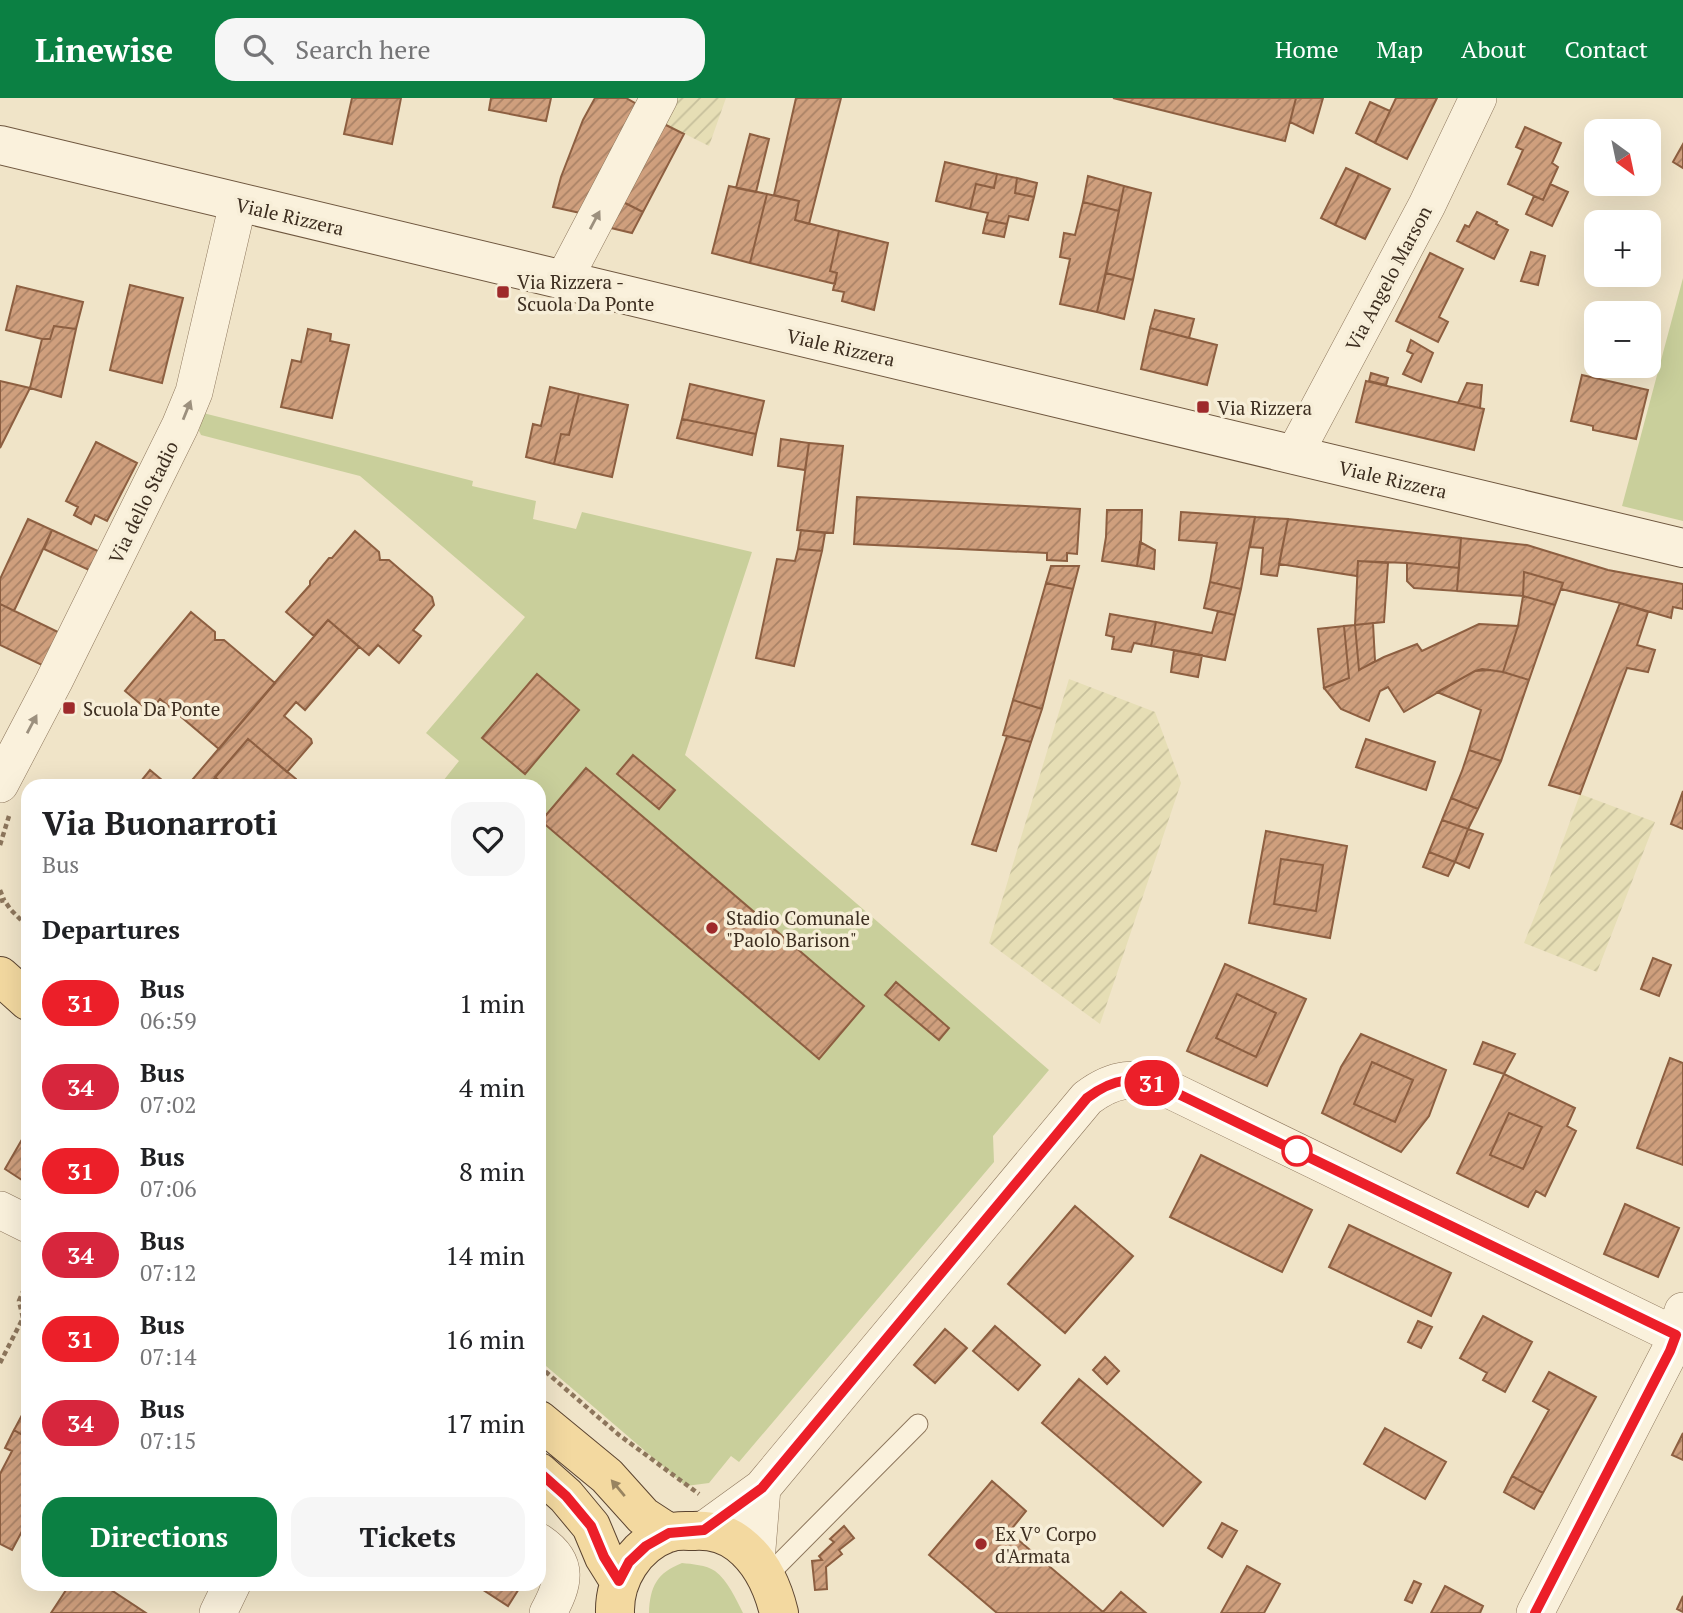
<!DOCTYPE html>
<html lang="en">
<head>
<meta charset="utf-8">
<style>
	body { margin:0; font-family:"PT Serif",serif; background:#f6f6f6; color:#202124; height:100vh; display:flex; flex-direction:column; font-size:26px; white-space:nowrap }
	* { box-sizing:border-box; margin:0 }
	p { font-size:23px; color:#757577 }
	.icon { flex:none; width:38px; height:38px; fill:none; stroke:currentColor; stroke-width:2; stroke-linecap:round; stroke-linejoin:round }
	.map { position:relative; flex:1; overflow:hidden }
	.drawer { position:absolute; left:21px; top:681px; width:525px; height:812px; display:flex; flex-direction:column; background:#fff; border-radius:21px; box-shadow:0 7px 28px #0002 }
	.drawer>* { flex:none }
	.badge { padding:0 14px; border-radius:23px; font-size:24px; line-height:46px }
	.needle { width:46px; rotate:147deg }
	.buttons { position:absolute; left:1584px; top:21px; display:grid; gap:14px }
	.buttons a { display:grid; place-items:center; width:77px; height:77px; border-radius:14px; background:#fff; box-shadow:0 7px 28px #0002; font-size:35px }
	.map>.badge { position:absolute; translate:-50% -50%; box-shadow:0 0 0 4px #fff }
	h2 { padding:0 21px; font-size:26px; line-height:63px }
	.round { display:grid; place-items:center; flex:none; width:74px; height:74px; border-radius:21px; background:#f6f6f6 }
	.overview { display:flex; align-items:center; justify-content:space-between; height:119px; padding:0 21px }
	h1 { font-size:33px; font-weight:800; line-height:52px }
	.action { display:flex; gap:14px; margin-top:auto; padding:14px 21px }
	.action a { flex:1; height:80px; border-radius:21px; background:#0b8043; color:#fff; font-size:28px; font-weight:800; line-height:80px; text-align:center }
	.action a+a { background:#f6f6f6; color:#202124 }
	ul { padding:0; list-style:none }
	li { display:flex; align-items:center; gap:21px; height:84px; padding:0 21px }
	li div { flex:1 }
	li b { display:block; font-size:26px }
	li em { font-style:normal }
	li .badge { min-width:77px; font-weight:700; text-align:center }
	header { display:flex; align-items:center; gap:42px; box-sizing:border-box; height:98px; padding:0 35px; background:#0b8043; color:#fff }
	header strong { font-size:33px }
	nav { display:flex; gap:38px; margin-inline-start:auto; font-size:24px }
	.search { width:490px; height:63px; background:#f6f6f6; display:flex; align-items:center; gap:18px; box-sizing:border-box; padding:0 24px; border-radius:21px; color:#757577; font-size:26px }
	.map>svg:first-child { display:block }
</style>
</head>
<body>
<header>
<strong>Linewise</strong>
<div class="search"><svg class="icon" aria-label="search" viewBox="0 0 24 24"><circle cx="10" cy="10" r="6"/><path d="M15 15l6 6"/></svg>Search here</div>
<nav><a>Home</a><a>Map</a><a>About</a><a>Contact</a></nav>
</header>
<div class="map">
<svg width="1683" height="1515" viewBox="0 0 1683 1515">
	<defs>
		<pattern id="farmland-furrows" width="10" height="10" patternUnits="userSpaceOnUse" patternTransform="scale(1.75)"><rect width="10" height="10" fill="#e6deb5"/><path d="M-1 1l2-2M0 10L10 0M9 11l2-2" fill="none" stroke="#c6bf9b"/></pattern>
		<pattern id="building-hatch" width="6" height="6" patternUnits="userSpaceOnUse" patternTransform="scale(1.75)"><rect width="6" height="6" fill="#cf9f7d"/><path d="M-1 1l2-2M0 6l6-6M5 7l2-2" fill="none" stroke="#a98266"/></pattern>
	</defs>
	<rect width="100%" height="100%" fill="#f0e4c8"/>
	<path fill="url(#farmland-furrows)" d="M675,0H726L709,48L663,25Z
		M1069,581L1155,614L1181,685L1100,926L989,845Z
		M1580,696L1655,724L1597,874L1524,845L1547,787Z"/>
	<path fill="#c9cf9b" d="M1683,180V423L1622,408Z
		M203,315L473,383L472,388L536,403L533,421L576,431L582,414L752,454L685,657L1049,972L993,1038L994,1064L739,1364L731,1358L709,1385L686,1388L539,1262V688H439L459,663L426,635L525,519L360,378L201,337L199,333Z
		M682,1465C692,1466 706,1467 715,1473C728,1483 736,1501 743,1515H649C650,1488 657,1475 682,1465Z"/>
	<path fill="url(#building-hatch)" stroke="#8d5f41" stroke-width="2" fill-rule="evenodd" d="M352,0H401L392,46L344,36Z
		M491,0H551L546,23L489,12Z
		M595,0H626L640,8L585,116L553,109L561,79L583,22Z
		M796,0H841L809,126L795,122L799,103L774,97Z
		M1113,0H1296L1285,43Z
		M1296,0H1323L1313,35L1290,24Z
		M1396,0H1437L1407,61L1375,45Z
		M1370,4L1390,13L1375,45L1356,35Z
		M662,25L684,36L643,114L621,103Z
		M1525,29L1561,45L1552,65L1558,69L1543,102L1508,86L1523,52L1516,49Z
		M750,36L769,41L756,94L736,90Z
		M1683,46V70L1673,64Z
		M945,64L997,76L994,90L976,86L970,111L936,103Z
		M1346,70L1359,76L1335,127L1321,120Z
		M997,76L1017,80L1015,95L1034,99L1028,122L1009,118L1007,126L986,122L988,115L970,111L976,86L994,90Z
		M1359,76L1390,91L1365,141L1335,127Z
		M1088,78L1124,88L1119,113L1083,104Z
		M1017,80L1037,85L1034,99L1015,95Z
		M1550,86L1568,94L1552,128L1526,116L1534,98L1543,102Z
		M729,88L767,96L750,165L712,155Z
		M1124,88L1151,95L1133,182L1106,175Z
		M767,96L799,103L795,122L839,133L830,173L837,175L835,186L750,165Z
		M621,103L643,114L632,135L607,129Z
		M1083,104L1119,113L1097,214L1060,206L1070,161L1060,159L1064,135L1075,137Z
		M1477,114L1497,124L1496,126L1508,132L1494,161L1457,143L1465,127L1469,129Z
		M986,122L1007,126L1004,139L983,135Z
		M839,133L888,145L874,212L842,203L844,194L833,192L837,175L830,173Z
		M1531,154L1545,158L1538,187L1521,183Z
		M1430,155L1463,171L1439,219L1448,224L1438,244L1396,223Z
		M1106,175L1133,182L1124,221L1097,214Z
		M130,187L183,200L162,285L110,272Z
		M17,188L83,204L76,231L54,228L50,241H42L6,232Z
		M1155,212L1194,221L1189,240L1150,230Z
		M54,228L76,231L61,299L30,290L42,241H50Z
		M1150,230L1217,247L1207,287L1141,271Z
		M308,231L331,236L330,243L349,247L332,320L281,309L292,262L301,264Z
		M1411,242L1433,255L1421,284L1403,276L1413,256L1407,253Z
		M1371,275L1388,280L1386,287L1369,283Z
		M1582,277L1648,292L1636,341L1593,332V328L1571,323Z
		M0,283L30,290L0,350Z
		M1366,283L1484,311L1474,352L1356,324Z
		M1467,285L1482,287L1480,310L1458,305Z
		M690,286L764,303L756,336L682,321Z
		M550,289L579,296L569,337L561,336L554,366L526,359L533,326L541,328Z
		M579,296L628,307L612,379L554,366L561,336L569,337Z
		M682,321L756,336L752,357L677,340Z
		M781,341L809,345L805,372L778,368Z
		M96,344L137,365L107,423L95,417L91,426L74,417L78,409L66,403Z
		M809,345L843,348L833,435L797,432Z
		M857,399L1080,411L1077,456L1067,455V463L1047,462V455L854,446Z
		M1107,412H1142L1141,443L1137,468L1102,463L1106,439Z
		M1181,414L1255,419L1241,491L1210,484L1217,445L1179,442Z
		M1255,419L1288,421L1277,478L1261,476L1263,450L1250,449Z
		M28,421L52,432L14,513L0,506V481Z
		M1288,421L1461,440L1459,470L1407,465L1358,463L1357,478L1279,466Z
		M52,432L100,454L91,473L44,451Z
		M801,432L825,435L822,453L798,451Z
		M355,433L379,454L380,462H389L432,499L434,507L413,532L421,538L399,565L378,547L369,557L328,522L314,538L286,514L310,487V483L329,460H332Z
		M1461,440L1527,447L1608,472L1683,486V511L1673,509L1671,520L1620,505L1561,491L1563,485L1524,474L1523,498L1457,493Z
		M1140,444L1155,452L1154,471L1137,468Z
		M798,451L822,453L794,568L756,560L777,461L795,463Z
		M1358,463L1388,465L1384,524L1355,527Z
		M1407,465L1459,470L1457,493L1414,490L1407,483Z
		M1051,468H1079L1073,491L1046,485Z
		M1524,474L1563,485L1555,507L1523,498Z
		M1210,484L1241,491L1235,517L1204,510Z
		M1046,485L1073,491L1042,611L1013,602Z
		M1523,498L1555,507L1529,582L1503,574L1518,528Z
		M1620,505L1648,514L1637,547L1655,552L1648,574L1627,570L1580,696L1549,687Z
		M0,506L60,535L44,568L0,547Z
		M1218,513L1235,517L1225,562L1151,548L1156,524L1212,535Z
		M191,514L215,534V542H224L275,585L219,651L160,601L150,614L125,593Z
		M1110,516L1156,524L1151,548L1134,545L1131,554L1112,551L1114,539L1106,537Z
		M328,522L359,549L305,612L296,604L284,618L311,641L312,645L287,674L248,641L208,688H187Z
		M1373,525L1375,563L1359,572L1355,527Z
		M1479,526L1518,528L1503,574L1490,572L1475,573L1404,614L1388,589L1380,593L1369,623L1341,611L1324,590L1349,580L1344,528L1355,527L1359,572L1384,559L1417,546L1422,553Z
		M1344,528L1349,580L1324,590L1318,531Z
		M1174,552L1202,557L1198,579L1171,574Z
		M1482,571L1503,574L1529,582L1501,663L1469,652L1481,612L1437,594L1475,573Z
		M537,576L579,612L525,676L482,640Z
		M1013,602L1042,611L1031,644L1003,637Z
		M1007,638L1031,644L996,753L972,746Z
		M248,641L296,681V688H225L215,679Z
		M1366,641L1435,664L1426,692L1356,669Z
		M1469,652L1501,663L1478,711L1451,700L1462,673Z
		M633,657L675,692L659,711L617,676Z
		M586,670L864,908L819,961L541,723Z
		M150,672L169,688H137Z
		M1683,693V731L1671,726Z
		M1451,700L1478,711L1468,731L1442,722Z
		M1442,722L1468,731L1455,764L1429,754Z
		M1468,731L1483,736L1469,770L1455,764Z
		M1266,733L1347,748L1330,840L1249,825ZM1281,761L1323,767L1316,813L1274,806Z
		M1429,754L1455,764L1448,778L1423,769Z
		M1281,761L1323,767L1316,813L1274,806Z
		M1653,860L1671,867L1659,898L1641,891Z
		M1225,866L1306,901L1267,988L1187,953ZM1237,896L1276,915L1256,959L1216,940Z
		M896,884L949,930L939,942L885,897Z
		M1237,896L1276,915L1256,959L1216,940Z
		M1361,936L1446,972L1429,1018L1401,1054L1322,1015L1341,969ZM1372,964L1413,982L1395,1024L1354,1006Z
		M1483,944L1515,956L1504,976L1474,966Z
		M1670,960L1683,965V1067L1637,1050Z
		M1372,964L1413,982L1395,1024L1354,1006Z
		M1504,976L1575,1010L1567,1028L1576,1033L1545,1098L1536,1093L1528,1109L1457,1075ZM1509,1015L1542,1029L1523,1071L1490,1057Z
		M1509,1015L1542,1029L1523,1071L1490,1057Z
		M28,1031V1086L5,1071Z
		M1201,1057L1312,1112L1282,1174L1170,1119Z
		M1625,1106L1679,1130L1658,1179L1604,1156Z
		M1075,1108L1133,1158L1065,1235L1008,1186Z
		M1349,1127L1451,1175L1431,1218L1329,1169Z
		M1483,1218L1532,1244L1505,1294L1483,1282L1487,1275L1460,1260Z
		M1418,1223L1432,1229L1421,1250L1408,1244Z
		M995,1228L1040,1267L1018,1292L973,1253Z
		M945,1231L967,1250L935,1285L914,1267Z
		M1105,1259L1119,1273L1107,1286L1093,1272Z
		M1549,1274L1596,1299L1543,1395L1512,1378L1549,1312L1533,1303Z
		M1079,1281L1201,1384L1163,1428L1042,1325Z
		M28,1305V1323L21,1319Z
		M21,1319L28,1323V1340L14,1332Z
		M1385,1330L1446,1364L1425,1401L1364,1366Z
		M14,1332L28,1340V1422L12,1452L0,1446V1376L12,1353L5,1350Z
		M1683,1335V1362L1672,1357Z
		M1512,1378L1543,1395L1534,1411L1504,1394Z
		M992,1383L1026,1413L1009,1434L1103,1514L1121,1494L1146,1515H997L929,1457Z
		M1222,1425L1237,1433L1222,1459L1208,1450Z
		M844,1428L854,1440L839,1452L842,1456L826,1469L827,1491L815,1492L812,1463L822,1462L819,1458L834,1444L830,1441Z
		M1247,1468L1280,1486L1264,1515H1221Z
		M1414,1483L1421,1486L1412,1505L1405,1502Z
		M70,1486H102L146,1515H51Z
		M474,1486H522L508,1508Z
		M1445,1488L1483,1508L1480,1515H1431Z
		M1683,1498V1514L1677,1511Z"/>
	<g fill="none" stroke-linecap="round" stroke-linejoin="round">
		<defs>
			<path id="lane" d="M766,1479L918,1326"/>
			<path id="street" d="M563,183L659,0
				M1294,357L1427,107L1478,0
				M0,686L54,583L180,328L194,294L238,105
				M0,1112L28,1126
				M704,1432L762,1390L1087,1000C1115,979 1134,978 1166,990L1683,1241
				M539,1444C570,1465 564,1485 548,1515
				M756,1463L762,1390
				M218,1515L232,1486
				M1535,1515L1670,1253L1683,1213"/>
			<path id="secondary" d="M0,47L1683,450"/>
			<path id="primary" d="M0,878L28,903
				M539,1322L607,1378L643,1418L669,1435
				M539,1374L566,1398L591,1428L604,1459L619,1483
				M615,1515C614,1481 635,1447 668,1435C675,1432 686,1433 694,1433C710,1432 726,1436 739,1446C761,1463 773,1490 779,1515"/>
		</defs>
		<use href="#lane" stroke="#8d765c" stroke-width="21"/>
		<use href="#street" stroke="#8d765c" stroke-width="38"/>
		<use href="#secondary" stroke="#6f573f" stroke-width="40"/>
		<use href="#primary" stroke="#5b4430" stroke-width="40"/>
		<path stroke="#8d765c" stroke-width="4.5" stroke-dasharray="5 3.5" stroke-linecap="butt" d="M0,747L9,718
			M0,792L4,802
			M0,803L4,802L11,812L28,829
			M0,1265L23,1220L19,1203L28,1182
			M539,1268L619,1337L699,1396"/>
		<use href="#lane" stroke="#faf1dc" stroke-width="19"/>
		<use href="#street" stroke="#faf1dc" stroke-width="37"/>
		<use href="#secondary" stroke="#faf1dc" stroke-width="38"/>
		<use href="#primary" stroke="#f3d9a0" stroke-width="38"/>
	</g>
	<defs><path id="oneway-solid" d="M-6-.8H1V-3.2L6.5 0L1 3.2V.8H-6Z" transform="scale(1.75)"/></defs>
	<g fill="#9c907e">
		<use href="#oneway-solid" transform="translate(595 122) rotate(-62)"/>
		<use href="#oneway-solid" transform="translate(187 312) rotate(-68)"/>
		<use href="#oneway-solid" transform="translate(32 626) rotate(-62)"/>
	</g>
	<use fill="#988460" href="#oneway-solid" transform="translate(618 1390) rotate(-130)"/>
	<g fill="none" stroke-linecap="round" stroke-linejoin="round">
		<defs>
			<path id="line" d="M539,1374L566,1398L591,1428L604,1459L619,1483L629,1464L646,1448L669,1435L704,1432L762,1390L1087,1000C1115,979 1134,978 1166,990L1676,1237L1670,1253L1535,1515"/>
		</defs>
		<use href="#line" stroke="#fff" stroke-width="16"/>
		<use href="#line" stroke="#ec1f29" stroke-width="10"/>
	</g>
	<g fill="#9e2a2b" stroke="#f7eed8" stroke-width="2.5">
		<rect x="496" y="187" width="14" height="14" rx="3.5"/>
		<rect x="1196" y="302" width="14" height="14" rx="3.5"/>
		<rect x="62" y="603" width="14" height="14" rx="3.5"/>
		<circle cx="712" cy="830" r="7"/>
		<circle cx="981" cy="1446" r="7"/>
	</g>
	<circle fill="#fff" stroke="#ec1f29" stroke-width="3.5" cx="1297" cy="1053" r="14"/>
	<g text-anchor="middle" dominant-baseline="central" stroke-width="7" stroke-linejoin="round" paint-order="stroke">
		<g font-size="19" fill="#3d2e20" stroke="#f7eed8">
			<text transform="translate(290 118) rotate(13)">Viale Rizzera</text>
			<text transform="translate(1388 180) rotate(-62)">Via Angelo Marson</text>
			<text transform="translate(841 249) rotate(13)">Viale Rizzera</text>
			<text transform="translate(1393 381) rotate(13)">Viale Rizzera</text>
			<text transform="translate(143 404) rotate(-64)">Via dello Stadio</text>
		</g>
		<g font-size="19" fill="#3d2e20" stroke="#f7eed8" text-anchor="start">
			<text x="517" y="183">Via Rizzera -<tspan x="517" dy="22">Scuola Da Ponte</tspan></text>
			<text x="1217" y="309">Via Rizzera</text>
			<text x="83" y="610">Scuola Da Ponte</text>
			<text x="726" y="819">Stadio Comunale<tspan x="726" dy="22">"Paolo Barison"</tspan></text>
			<text x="995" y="1435">Ex V° Corpo<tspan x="995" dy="22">d'Armata</tspan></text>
		</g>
	</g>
</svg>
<div class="buttons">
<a><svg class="needle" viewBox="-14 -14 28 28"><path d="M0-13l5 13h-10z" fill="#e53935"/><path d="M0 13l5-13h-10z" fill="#757577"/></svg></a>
<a>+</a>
<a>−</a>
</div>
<b class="badge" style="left:1152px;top:985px;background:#ec1f29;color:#fff">31</b>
<section class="drawer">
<div class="overview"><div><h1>Via Buonarroti</h1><p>Bus</p></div><a class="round"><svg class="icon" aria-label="heart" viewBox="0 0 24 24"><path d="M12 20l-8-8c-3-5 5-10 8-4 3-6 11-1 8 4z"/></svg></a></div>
<h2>Departures</h2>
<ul>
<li><span class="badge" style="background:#ec1f29;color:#fff">31</span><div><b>Bus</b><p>06:59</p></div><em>1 min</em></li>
<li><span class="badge" style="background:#d7263d;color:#fff">34</span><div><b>Bus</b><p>07:02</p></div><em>4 min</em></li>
<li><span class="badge" style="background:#ec1f29;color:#fff">31</span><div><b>Bus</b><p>07:06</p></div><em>8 min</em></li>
<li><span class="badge" style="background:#d7263d;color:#fff">34</span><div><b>Bus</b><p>07:12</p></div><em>14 min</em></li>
<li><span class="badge" style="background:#ec1f29;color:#fff">31</span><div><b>Bus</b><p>07:14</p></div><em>16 min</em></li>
<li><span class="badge" style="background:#d7263d;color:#fff">34</span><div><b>Bus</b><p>07:15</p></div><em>17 min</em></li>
</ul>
<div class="action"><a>Directions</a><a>Tickets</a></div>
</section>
</div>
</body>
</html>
